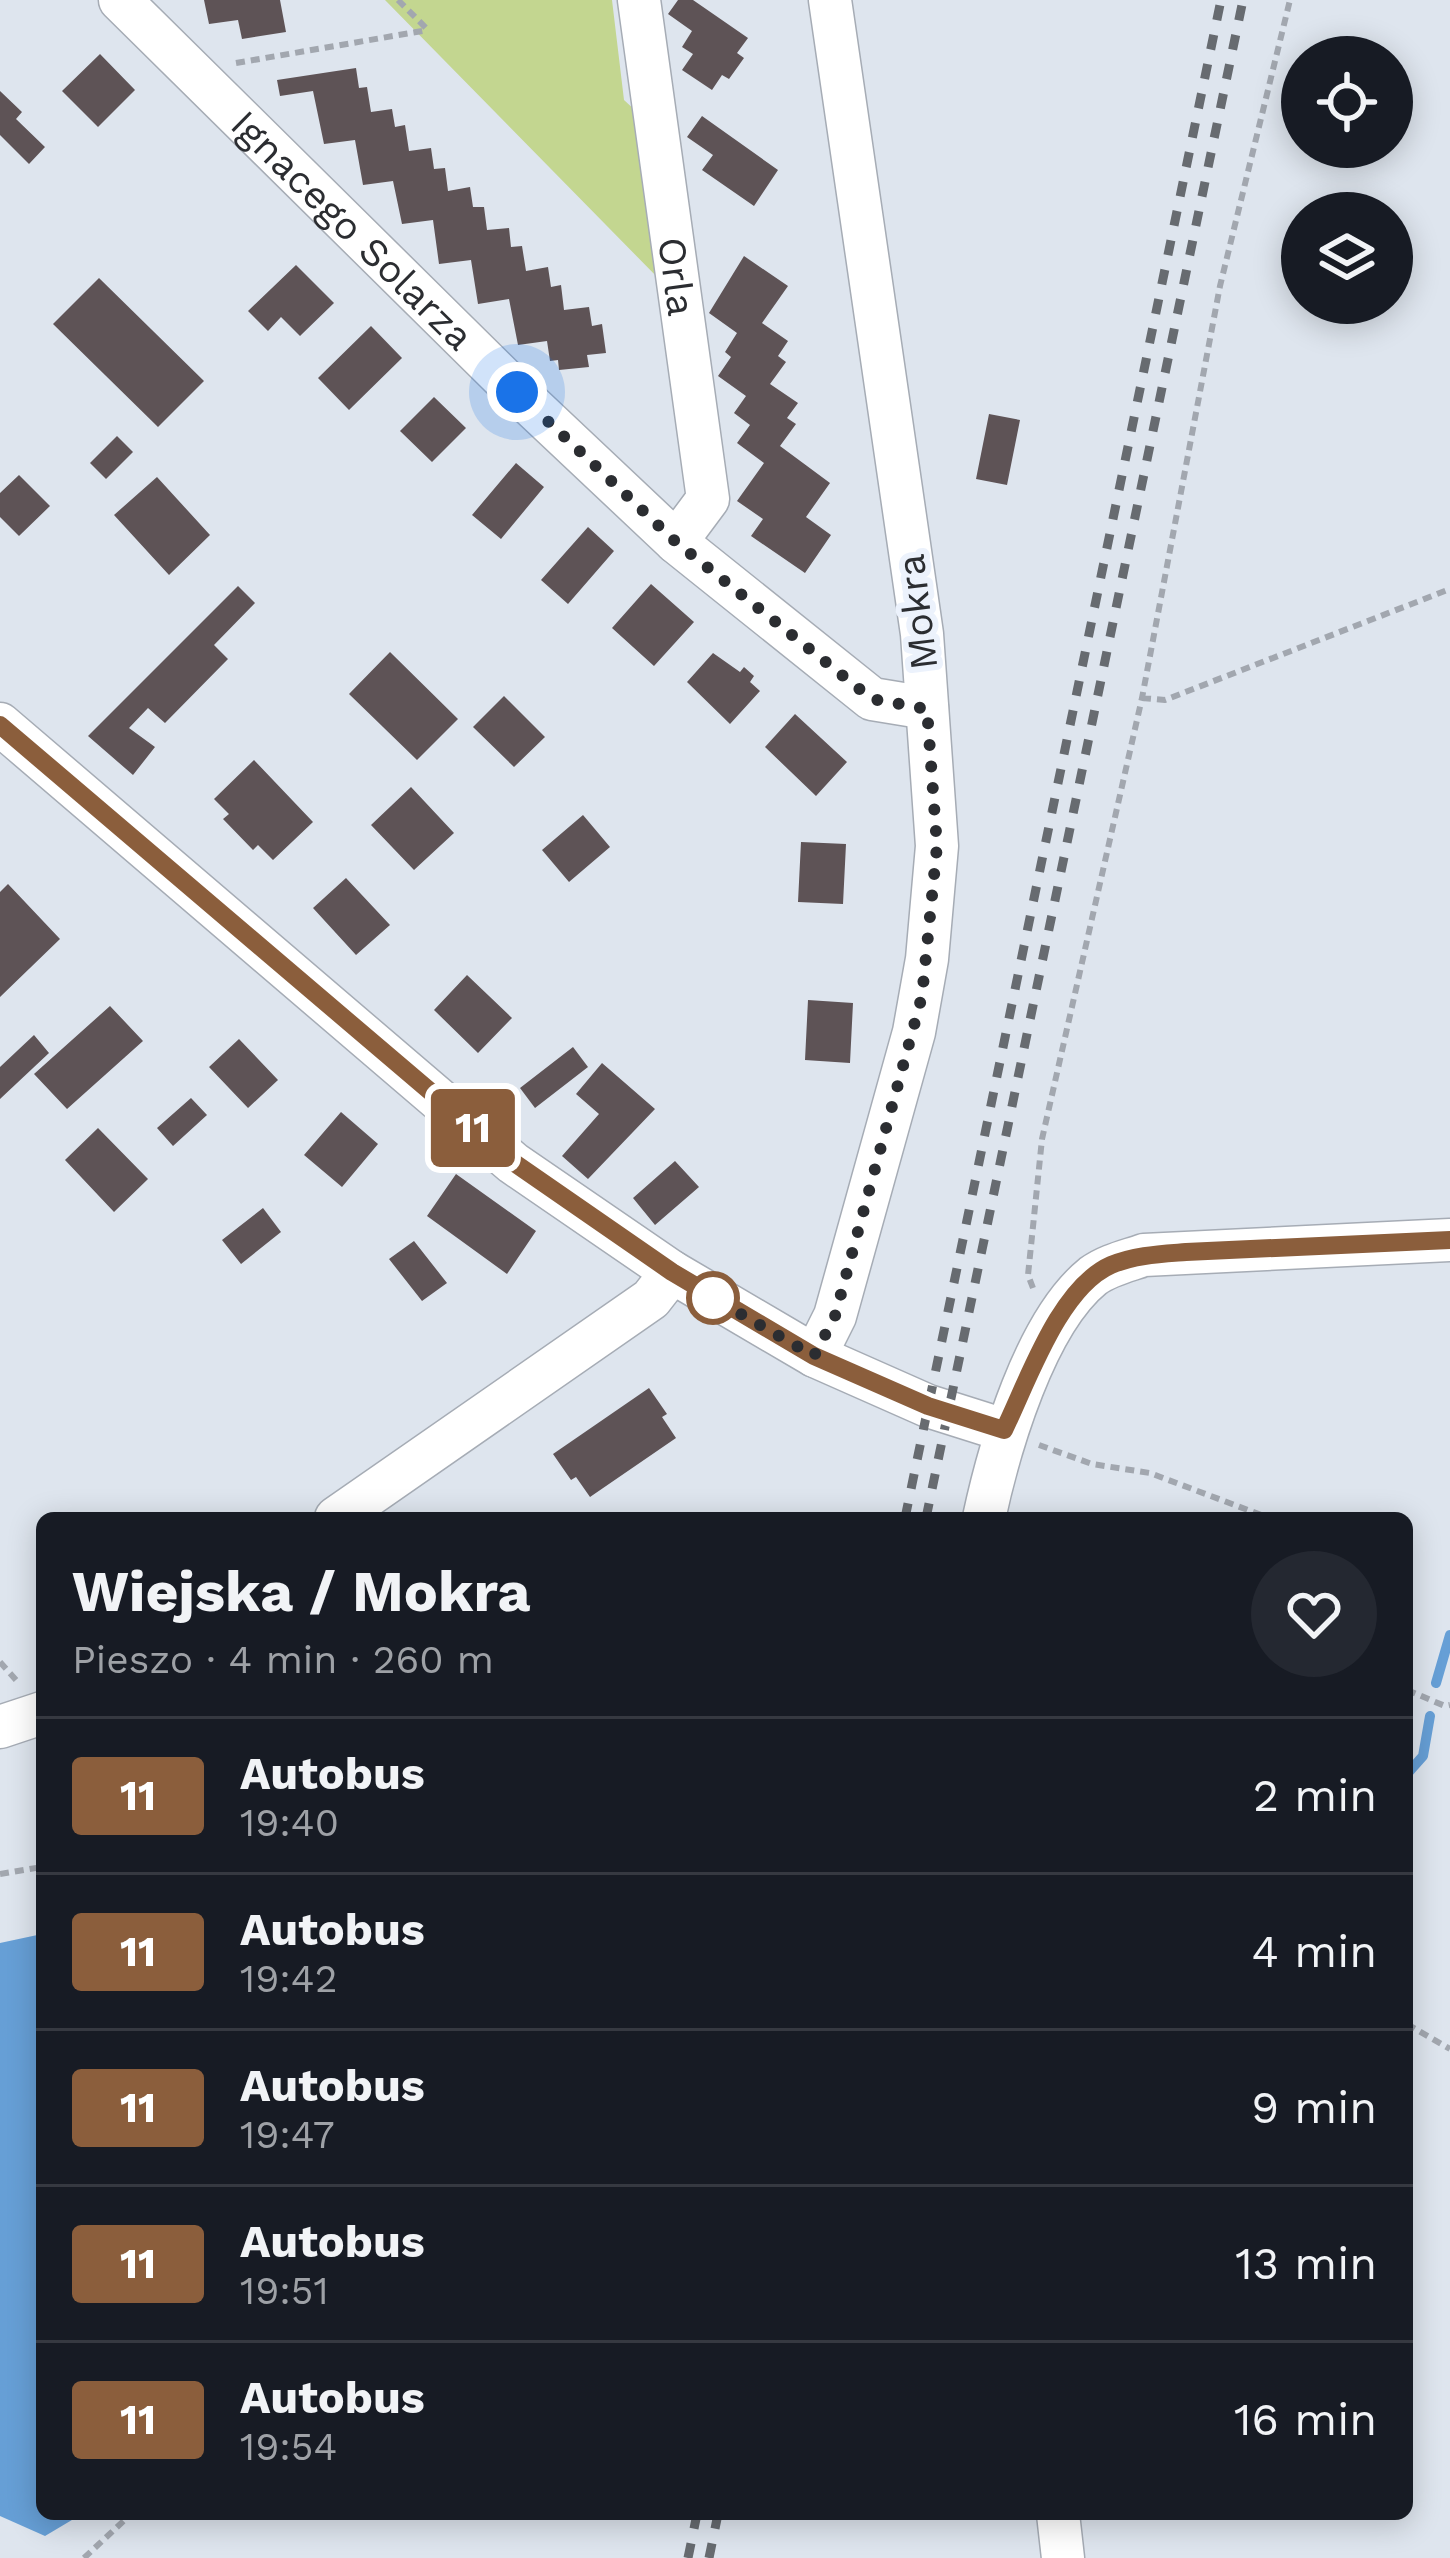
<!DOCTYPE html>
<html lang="pl">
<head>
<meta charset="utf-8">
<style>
	body { margin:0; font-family:"Work Sans",sans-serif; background:#242831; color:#f1f3f6; height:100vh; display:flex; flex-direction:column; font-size:45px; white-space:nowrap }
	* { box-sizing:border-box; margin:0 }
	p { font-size:39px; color:#9ea1a6 }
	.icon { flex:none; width:66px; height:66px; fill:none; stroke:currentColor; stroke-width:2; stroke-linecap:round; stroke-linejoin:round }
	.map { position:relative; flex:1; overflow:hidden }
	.details { position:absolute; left:36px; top:1512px; width:1377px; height:1008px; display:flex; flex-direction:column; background:#171b24; border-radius:18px; box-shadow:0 6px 30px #0003 }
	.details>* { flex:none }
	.badge { padding:0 24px; border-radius:9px; font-size:42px; line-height:78px }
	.tools { position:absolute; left:1281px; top:36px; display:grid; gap:24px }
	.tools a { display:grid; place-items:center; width:132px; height:132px; border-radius:50%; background:#171b24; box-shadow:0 6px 30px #0003; font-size:60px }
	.you { position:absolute; width:60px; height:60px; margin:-30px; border:9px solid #fff; border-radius:50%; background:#1a73e8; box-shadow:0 0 0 18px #1a73e833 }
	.map>.badge { position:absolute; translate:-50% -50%; box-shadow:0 0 0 6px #fff }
	.round { display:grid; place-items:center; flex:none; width:126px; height:126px; border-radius:63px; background:#242831 }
	.overview { display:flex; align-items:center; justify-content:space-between; height:204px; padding:0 36px }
	h1 { font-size:57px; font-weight:700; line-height:90px }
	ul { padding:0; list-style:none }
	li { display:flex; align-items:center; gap:36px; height:156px; padding:0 36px; border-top:3px solid #363941 }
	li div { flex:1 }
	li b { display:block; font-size:45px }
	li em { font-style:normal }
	li .badge { min-width:132px; font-weight:700; text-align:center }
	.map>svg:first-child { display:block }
</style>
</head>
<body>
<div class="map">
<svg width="1450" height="2558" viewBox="0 0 1450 2558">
	<rect width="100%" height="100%" fill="#dee5ee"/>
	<path fill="#c3d690" d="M385,0H612L624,100L637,112L662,282Z"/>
	<path fill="#669fd6" d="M42,1934V2514H82L45,2536L0,2516V1943Z"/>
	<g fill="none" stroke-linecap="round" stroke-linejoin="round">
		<path stroke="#669fd6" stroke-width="10" d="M1436,1683L1450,1635
			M1407,1774L1423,1756L1430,1716"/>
	</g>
	<path fill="#5e5356" d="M204,0H280L286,32L242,39L238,20L209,24Z
		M678,0H693L748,38L737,53L744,58L729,79L722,75L712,90L682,70L693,54L682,47L692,31L668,14Z
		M100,54L135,90L98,127L62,91Z
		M356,68L359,88L367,87L371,112L392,109L395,127L405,125L409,151L431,148L434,169L445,168L448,191L470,187L473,207H484L487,230L509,228L511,247L522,246L526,271L548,267L551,287L561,285L564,310L589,307L592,326L602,324L606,353L587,355L589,367L559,370L558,360L550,361L547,341L518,345L509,299L478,304L471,260L439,264L433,220L402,224L393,181L363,185L355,140L324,144L313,91L280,96L277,80Z
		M0,91L22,112L16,119L45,147L29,164L0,135Z
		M702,116L778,170L754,206L702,170L713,155L687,137Z
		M744,256L788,286L762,323L788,341L778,356L786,362L770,384L798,403L787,418L796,424L780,446L830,483L806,517L831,535L805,573L751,536L763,519L737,501L764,463L737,443L750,425L734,413L746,396L718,376L731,357L725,352L737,333L709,313Z
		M296,265L334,303L300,336L281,317L268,331L248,311Z
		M99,278L204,381L158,427L53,324Z
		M371,326L402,358L349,410L318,378Z
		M434,397L466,428L432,462L400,431Z
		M989,414L1020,420L1007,485L976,479Z
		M117,436L133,452L106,479L90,463Z
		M516,463L544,487L501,539L472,515Z
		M19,475L50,506L19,536L0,517V493Z
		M157,477L210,535L169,575L114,515Z
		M588,527L614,551L568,604L541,580Z
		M651,584L694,622L654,666L612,628Z
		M238,586L255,603L214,645L228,659L165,723L148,708L129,728L155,747L133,775L88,736Z
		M390,652L458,719L417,760L349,694Z
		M713,653L740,672L744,667L754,676L750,682L760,691L730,724L687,682Z
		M504,696L545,737L514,767L473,727Z
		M795,714L847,762L816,796L765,747Z
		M254,760L313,822L273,860L258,845L253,850L223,819L229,814L214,799Z
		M411,787L454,833L414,870L371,825Z
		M583,815L610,847L569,882L542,850Z
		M801,842L846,844L843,904L798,902Z
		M346,878L390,925L356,955L313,908Z
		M8,884L60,939L0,997V892Z
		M467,975L512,1018L478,1053L434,1010Z
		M808,1000L853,1003L850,1063L805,1060Z
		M110,1006L143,1041L67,1109L34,1074Z
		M34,1035L49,1053L0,1099V1067Z
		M239,1039L278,1080L248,1108L209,1067Z
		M573,1047L588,1067L535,1108L520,1088Z
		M602,1063L655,1109L588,1179L562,1156L599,1114L576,1094Z
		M191,1098L207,1115L173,1146L157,1128Z
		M341,1112L378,1144L342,1187L304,1155Z
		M98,1128L148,1179L114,1212L65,1160Z
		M675,1161L699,1187L655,1225L633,1198Z
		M456,1174L536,1231L507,1274L427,1216Z
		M263,1208L281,1232L241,1264L222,1240Z
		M414,1241L447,1283L422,1301L389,1259Z
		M649,1388L667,1414L662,1417L676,1438L590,1497L576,1477L571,1480L553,1454Z"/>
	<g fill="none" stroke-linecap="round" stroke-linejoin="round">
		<defs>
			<g id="minor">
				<path id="s1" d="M120,0L517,392L676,542L872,699L927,708"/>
				<path id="s2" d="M639,0L708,499L676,542"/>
				<path d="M0,724L513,1163L672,1272L815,1356L928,1406L1004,1430"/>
				<path d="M815,1356L835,1316L914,1032L927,959L937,846L922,634L830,0"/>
				<path d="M336,1518L651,1299L672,1272"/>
				<path d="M984,1518C999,1448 1035,1323 1093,1276C1108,1265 1127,1261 1144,1255L1450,1240"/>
				<path d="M0,1727L42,1713"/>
				<path d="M1058,2514L1063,2558"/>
			</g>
		</defs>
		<use href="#minor" stroke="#a6acb5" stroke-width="45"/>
		<path stroke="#a2a7af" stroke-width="6" stroke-dasharray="9 6" stroke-linecap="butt" d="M398,0L428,30
			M236,63L428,30
			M1142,698L1165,700L1450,589
			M1033,1288L1028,1275L1042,1139L1142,698L1220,286L1290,0
			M1039,1445L1092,1464L1150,1473L1269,1518
			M0,1662L17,1681
			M1407,1690L1445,1706L1450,1705
			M0,1874L42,1867
			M1407,2024L1450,2049
			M84,2558L131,2514"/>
		<use href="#minor" stroke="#fff" stroke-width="42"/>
		<path stroke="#676b70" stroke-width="9" stroke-dasharray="15 15" stroke-linecap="butt" d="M905,1518L1221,0
			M926,1518L1243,0
			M688,2558L697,2514
			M709,2558L718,2514"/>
	</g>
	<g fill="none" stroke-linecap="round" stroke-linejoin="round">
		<defs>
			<path id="line" d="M0,725L513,1162L672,1272L814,1356L928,1406L1004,1430C1028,1381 1059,1288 1111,1265C1135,1255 1161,1254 1186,1252L1450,1240"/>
		</defs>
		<use href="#line" stroke="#fff" stroke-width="27"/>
		<use href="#line" stroke="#8b5e3c" stroke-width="18"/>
		<path stroke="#2b2d31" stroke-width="12" stroke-dasharray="0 21.6" d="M517,392L676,542L872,699L927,709L937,846L922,996L835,1316L814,1356L713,1298"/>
	</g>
	<circle fill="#fff" stroke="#8b5e3c" stroke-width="6" cx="713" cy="1298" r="24"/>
	<g text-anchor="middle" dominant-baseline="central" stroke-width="12" stroke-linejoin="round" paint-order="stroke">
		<g font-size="39" fill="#2b2d31" stroke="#ecf2fc">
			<text stroke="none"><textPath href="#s1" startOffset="327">Ignacego Solarza</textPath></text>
			<text stroke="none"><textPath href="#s2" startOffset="279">Orla</textPath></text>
			<text transform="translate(917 612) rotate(-97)">Mokra</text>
		</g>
	</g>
</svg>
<div class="tools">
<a><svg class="icon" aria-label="locate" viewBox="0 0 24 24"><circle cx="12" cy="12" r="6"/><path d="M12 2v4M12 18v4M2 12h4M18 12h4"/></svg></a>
<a><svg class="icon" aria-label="layers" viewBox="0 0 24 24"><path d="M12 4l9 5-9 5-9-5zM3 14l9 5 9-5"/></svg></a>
</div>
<div class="you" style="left:517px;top:392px"></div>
<b class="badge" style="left:473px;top:1128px;background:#8b5e3c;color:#fff">11</b>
<section class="details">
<div class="overview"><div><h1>Wiejska / Mokra</h1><p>Pieszo · 4 min · 260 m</p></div><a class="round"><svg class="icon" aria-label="heart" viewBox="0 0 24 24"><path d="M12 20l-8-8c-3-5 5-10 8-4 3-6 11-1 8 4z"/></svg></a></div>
<ul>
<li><span class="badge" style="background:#8b5e3c;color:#fff">11</span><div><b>Autobus</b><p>19:40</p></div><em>2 min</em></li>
<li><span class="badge" style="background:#8b5e3c;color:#fff">11</span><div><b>Autobus</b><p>19:42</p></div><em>4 min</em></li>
<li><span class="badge" style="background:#8b5e3c;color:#fff">11</span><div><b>Autobus</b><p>19:47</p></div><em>9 min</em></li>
<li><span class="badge" style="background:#8b5e3c;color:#fff">11</span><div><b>Autobus</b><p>19:51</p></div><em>13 min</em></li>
<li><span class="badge" style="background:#8b5e3c;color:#fff">11</span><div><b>Autobus</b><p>19:54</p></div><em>16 min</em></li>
</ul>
</section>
</div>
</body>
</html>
